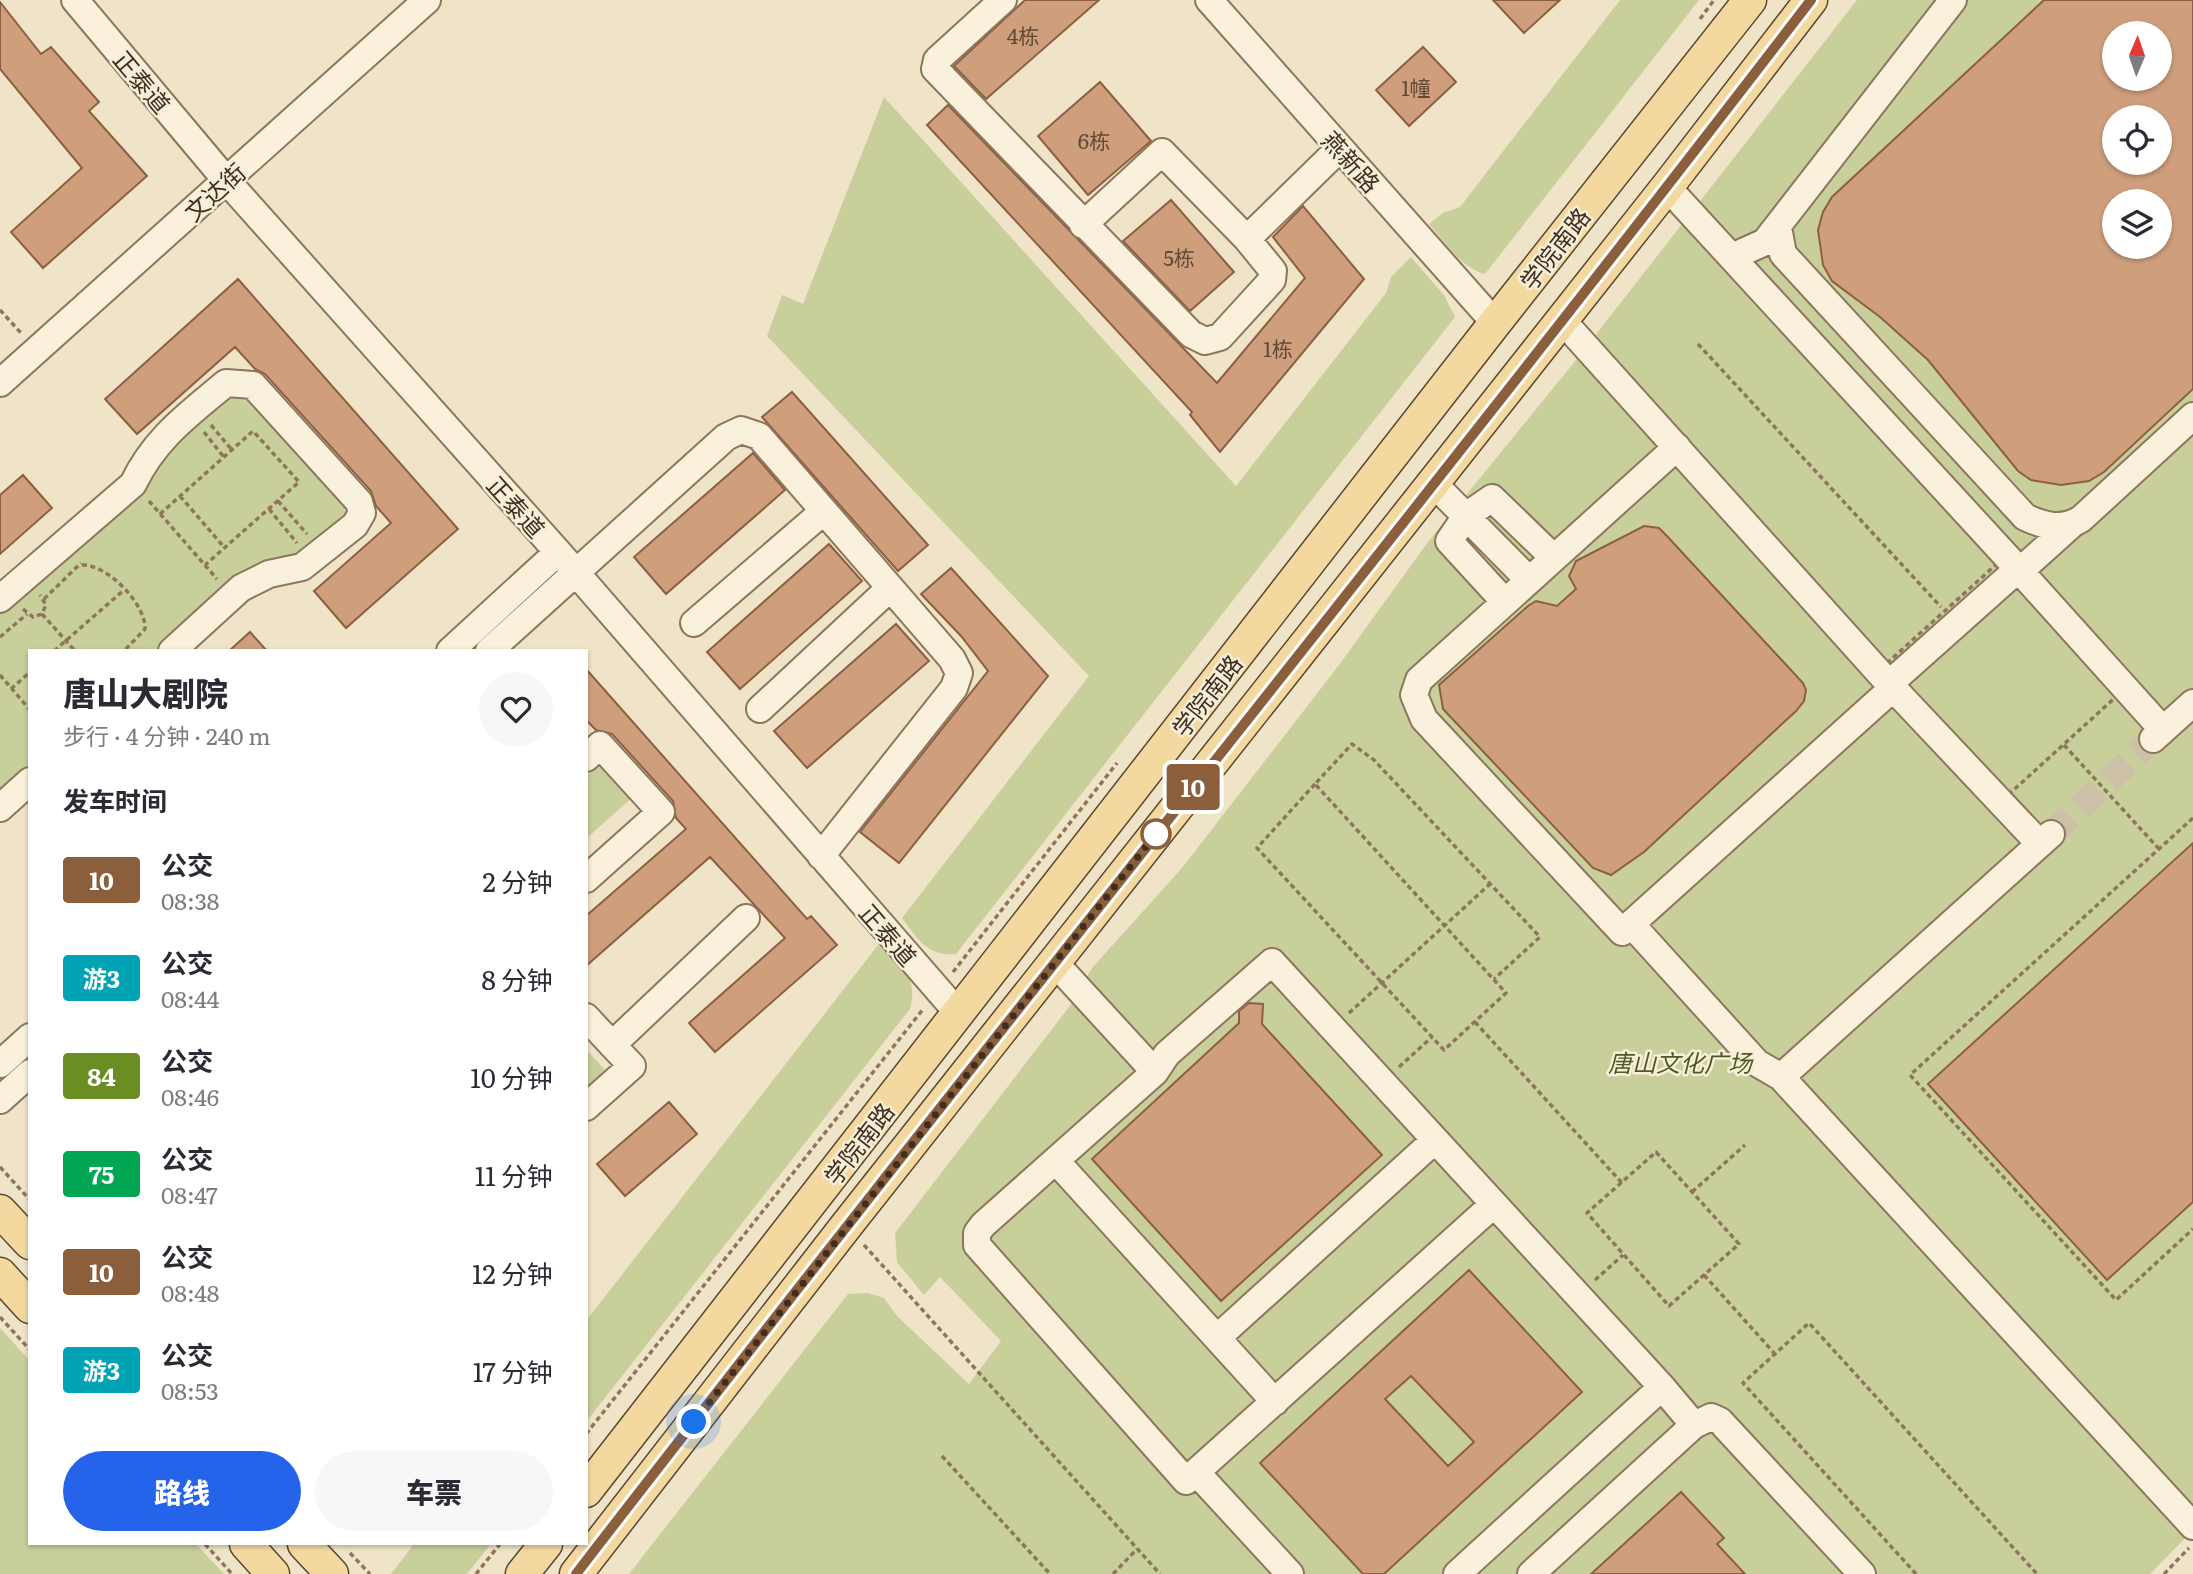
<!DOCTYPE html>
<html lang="zh">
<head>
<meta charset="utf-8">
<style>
	body { margin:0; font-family:Literata,"Noto Sans SC",serif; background:#f7f7f7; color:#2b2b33; height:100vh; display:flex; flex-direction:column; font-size:26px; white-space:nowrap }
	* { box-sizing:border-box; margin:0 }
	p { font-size:23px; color:#7c7c81 }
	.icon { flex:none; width:38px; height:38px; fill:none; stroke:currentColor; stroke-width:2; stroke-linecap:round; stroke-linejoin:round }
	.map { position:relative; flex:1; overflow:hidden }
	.side { position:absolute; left:28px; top:649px; width:560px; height:896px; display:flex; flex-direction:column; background:#fff; border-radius:0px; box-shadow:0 2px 5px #0004 }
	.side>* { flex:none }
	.badge { padding:0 14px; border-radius:5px; font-size:24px; line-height:46px }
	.needle { width:46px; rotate:2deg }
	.tools { position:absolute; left:2102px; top:21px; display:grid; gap:14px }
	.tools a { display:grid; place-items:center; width:70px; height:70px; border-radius:50%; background:#fff; box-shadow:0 2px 5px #0004; font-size:35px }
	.you { position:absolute; width:35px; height:35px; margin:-18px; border:5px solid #fff; border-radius:50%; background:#1a73e8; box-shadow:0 0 0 10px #1a73e833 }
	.map>.badge { position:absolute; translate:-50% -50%; box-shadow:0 0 0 4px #fff }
	h2 { padding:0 35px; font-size:26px; line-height:63px }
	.round { display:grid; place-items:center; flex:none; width:74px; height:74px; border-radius:37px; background:#f7f7f7 }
	.head { display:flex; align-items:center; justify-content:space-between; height:119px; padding:0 35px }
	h1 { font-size:33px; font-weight:800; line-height:52px }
	.action { display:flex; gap:14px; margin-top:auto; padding:14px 35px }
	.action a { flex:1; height:80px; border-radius:42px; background:#2563eb; color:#fff; font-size:28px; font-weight:800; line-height:80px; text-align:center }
	.action a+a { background:#f7f7f7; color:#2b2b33 }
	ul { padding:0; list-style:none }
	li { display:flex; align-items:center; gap:21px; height:98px; padding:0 35px }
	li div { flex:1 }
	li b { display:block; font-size:26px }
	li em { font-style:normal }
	li .badge { min-width:77px; font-weight:700; text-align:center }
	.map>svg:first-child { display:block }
</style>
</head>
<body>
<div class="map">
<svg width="2193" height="1574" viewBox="0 0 2193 1574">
	<rect width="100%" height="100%" fill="#f0e4c8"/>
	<path fill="#c9cf9b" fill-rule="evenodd" d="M1620,0H1699L1485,274C1461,268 1445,242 1429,224L1443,213L1460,207Z
		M1857,0H2193V1530L2150,1574H629L848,1294L868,1293L884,1298L897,1316L969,1384L1001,1341L940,1277L924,1295L897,1262L895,1233L1069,1007L1092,968L1182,868L1339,665L1428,542L1576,360ZM2114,33H2160V79H2114ZM2114,117H2160V163H2114ZM2114,201H2160V247H2114Z
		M884,97L1236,486L1386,293L1391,277L1411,257L1444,295L1455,317L956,954C927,957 917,938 902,918L1089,676L767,336L782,295L803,304Z
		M241,386L352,503L350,522L166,651H30V776L0,802V606L149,461Z
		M603,761L635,795L586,839V777Z
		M878,945C900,967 919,975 910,1009L586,1422V1321Z
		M586,1049L605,1070L586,1088Z
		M0,1328L30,1361V1544H196L224,1574H0Z
		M414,1544H491L467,1574H391Z"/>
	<path fill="#cf9f7d" stroke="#8d5f41" stroke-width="2" fill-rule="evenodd" d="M1025,0H1099L986,99L954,66Z
		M1493,0H1560L1524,33Z
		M2044,0H2193V389L2104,472L2089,481L2061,485L2031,480L2018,471L1928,360L1880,317L1832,281L1823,265L1818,230L1823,212L1832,197ZM2114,33H2160V79H2114ZM2114,117H2160V163H2114ZM2114,201H2160V247H2114Z
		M0,2L41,54L51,47L99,102L89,111L147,176L43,268L11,232L82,168L0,69Z
		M1423,47L1456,82L1409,126L1376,90Z
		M1100,82L1151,141L1088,195L1038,136Z
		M948,105L1217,383L1305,278L1273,237L1303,206L1364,279L1220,452L1190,415L1192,412L927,125Z
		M1171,200L1234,272L1190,311L1123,241Z
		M238,279L458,529L346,628L314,591L391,523L376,506L371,491L265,374L255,369L235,347L137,434L105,399Z
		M792,392L928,545L898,571L762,417Z
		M753,453L785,490L666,594L634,557Z
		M23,475L52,508L0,554V495Z
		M1644,526L1659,528L1666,535L1803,683L1806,690L1804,701L1796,711L1644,852L1611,875L1593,868L1443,709L1439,685L1528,606L1536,601L1557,606L1576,589L1569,576L1576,561Z
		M829,544L862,581L740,689L707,652Z
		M951,568L1048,676L899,863L860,832L988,671L961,636L921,594Z
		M896,624L929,661L807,768L774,731Z
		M250,632L267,651H229Z
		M586,669L807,919L811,916L837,945L715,1052L689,1023L785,938L710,857L586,966V916L686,829L676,818L673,801L612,734L596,730L586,720Z
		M2193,843V1202L2107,1280L1928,1084Z
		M1249,1003L1263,1004L1262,1024L1382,1155L1221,1301L1092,1159L1239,1023V1011Z
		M669,1102L697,1134L625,1196L597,1164Z
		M1469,1270L1582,1392L1384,1574H1363L1260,1463ZM1411,1376L1474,1442L1448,1466L1385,1399Z
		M1681,1492L1724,1538L1717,1544L1745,1574H1591Z"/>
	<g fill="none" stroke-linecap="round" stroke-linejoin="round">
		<path stroke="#ccc0a6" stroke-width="26" stroke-dasharray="26 13" stroke-linecap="butt" d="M2051,834L2153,739"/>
		<defs>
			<path id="minor" d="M75,0L226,180L558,552L959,1014
				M1003,0L937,60L935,69L1191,334L1205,341L1220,337L1272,280L1273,271L1247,239L1340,148
				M1209,0L1495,323
				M1667,187L2020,571L2071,525
				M1083,225L1162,152L1247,239
				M1778,227L1783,254L2025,517C2044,526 2062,531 2081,519L2193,416
				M1734,256L1765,242L1953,0
				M1561,319L1893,688L1622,932L1424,719L1414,695L1419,680L1677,447
				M0,383L427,0
				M1432,482L1529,580
				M2020,571L2163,730
				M0,599L133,484C155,438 188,415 226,383L253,385L359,502L362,513L355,525L302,567L269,574L241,588L172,651
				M1505,602L1449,541L1466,516L1492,498L1554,558
				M694,623L824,511
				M450,651L558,552
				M489,651L726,437L741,430L759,436L952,659L959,673L954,688L821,856
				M1889,684L2018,569
				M1893,688L2040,844
				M760,709L890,588
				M2153,739L2193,703
				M586,758L600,745L661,812L586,879
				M0,808L30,781
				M2051,834L1781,1077L2193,1526
				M1631,924L1757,1063L1781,1077
				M1054,962L1155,1072L983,1225L977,1233V1245L1186,1481L1493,1205
				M586,1017L632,1066L586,1107
				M612,1045L746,918
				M0,1064L30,1037
				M1155,1072L1167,1054L1272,962L1662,1387
				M0,1100L30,1073
				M1056,1161L1275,1402
				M1217,1338L1435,1140
				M1196,1472L1290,1574
				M1457,1574L1662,1387L1694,1425
				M1531,1574L1694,1425L1711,1417L1720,1421L1862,1574"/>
			<path id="major" d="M0,1211L30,1243
				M0,1274L30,1307
				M586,1491L1495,323L1750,0
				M246,1544L273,1574
				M304,1544L332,1574
				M522,1574L546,1544
				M576,1574L846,1226L1667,187L1811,0"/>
		</defs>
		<use href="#minor" stroke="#8d765c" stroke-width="30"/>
		<use href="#major" stroke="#5b4430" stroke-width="35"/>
		<path stroke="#8d765c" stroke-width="3.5" stroke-dasharray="5 3.5" stroke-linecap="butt" d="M1700,19L1714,0
			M0,310L21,333
			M1698,344L1941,607
			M211,425L232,450
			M204,432L223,456
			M180,496L224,547
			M149,501L217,579
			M278,501L307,534
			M269,509L297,543
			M160,514L253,431L299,482L205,565
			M1999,562L2119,694L2007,796L1886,664Z
			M82,565C107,564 146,604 145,629L124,651
			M44,599L81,563
			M23,609L33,617L42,614L46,605L40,595
			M42,614L75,651
			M0,637L27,614
			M54,651L124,590
			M0,675L30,710
			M11,689L30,672
			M2064,745L2159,849
			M1315,784L1257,848L1444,1050L1506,993L1315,784L1352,744L1374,760L1540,937L1494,979
			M2193,818L1910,1075L2116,1300L2193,1229
			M953,972L1117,763
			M1349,1013L1490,884
			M1475,1022L1622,1183
			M1399,1067L1432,1037
			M1656,1152L1739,1244L1669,1306L1587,1213Z
			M0,1167L30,1200
			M1692,1192L1745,1145
			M864,1245L1160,1574
			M1704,1275L1775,1354
			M1595,1280L1623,1255
			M0,1317L30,1350
			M586,1434L924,1008
			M942,1456L1050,1574
			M205,1544L232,1574
			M350,1553L370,1574
			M476,1574L500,1544
			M1113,1574L1137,1549
			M1916,1574L1743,1383L1809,1323L2037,1574
			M2164,1574L2189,1548"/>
		<use href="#minor" stroke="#faf1dc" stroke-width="26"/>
		<use href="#major" stroke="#f3d9a0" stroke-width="32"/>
	</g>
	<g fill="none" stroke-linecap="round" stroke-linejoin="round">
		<defs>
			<path id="line" d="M576,1574C983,1046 1405,529 1811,0"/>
		</defs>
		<use href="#line" stroke="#fff" stroke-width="16"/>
		<use href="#line" stroke="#8b5e3c" stroke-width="10"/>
		<path stroke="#3d2e20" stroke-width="7" stroke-dasharray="0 12.6" d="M694,1422L1156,834"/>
	</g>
	<circle fill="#fff" stroke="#8b5e3c" stroke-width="3.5" cx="1156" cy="834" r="14"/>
	<g text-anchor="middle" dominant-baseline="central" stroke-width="5" stroke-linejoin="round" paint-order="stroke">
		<g font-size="21" fill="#624a37">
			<text x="1023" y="34">4栋</text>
			<text x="1416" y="86">1幢</text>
			<text x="1094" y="139">6栋</text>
			<text x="1179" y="256">5栋</text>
			<text x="1278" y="347">1栋</text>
		</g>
		<g font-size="24" fill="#3d2e20" stroke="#f7eed8">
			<text transform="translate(143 81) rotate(50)">正泰道</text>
			<text transform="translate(1352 161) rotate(48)">燕新路</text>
			<text transform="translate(214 191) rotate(-42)">文达街</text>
			<text transform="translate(1554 248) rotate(-52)">学院南路</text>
			<text transform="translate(517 506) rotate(48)">正泰道</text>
			<text transform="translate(1206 695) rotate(-52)">学院南路</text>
			<text transform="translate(889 934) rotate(49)">正泰道</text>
			<text transform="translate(858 1143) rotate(-52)">学院南路</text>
		</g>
		<g font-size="24" font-style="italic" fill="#4d5a26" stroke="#f7eed8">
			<text x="1680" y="1061">唐山文化广场</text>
		</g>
	</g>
</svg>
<div class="tools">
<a><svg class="needle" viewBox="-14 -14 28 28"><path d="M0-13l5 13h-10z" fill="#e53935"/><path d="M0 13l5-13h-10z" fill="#7c7c81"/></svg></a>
<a><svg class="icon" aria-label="locate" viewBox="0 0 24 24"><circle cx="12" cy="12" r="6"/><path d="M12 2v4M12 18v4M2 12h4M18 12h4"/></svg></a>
<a><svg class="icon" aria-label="layers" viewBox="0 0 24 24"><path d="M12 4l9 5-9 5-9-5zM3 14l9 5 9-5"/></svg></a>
</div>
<div class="you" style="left:694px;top:1422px"></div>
<b class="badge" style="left:1193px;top:787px;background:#8b5e3c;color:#fff">10</b>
<section class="side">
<div class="head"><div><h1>唐山大剧院</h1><p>步行 · 4 分钟 · 240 m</p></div><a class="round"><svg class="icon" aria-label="heart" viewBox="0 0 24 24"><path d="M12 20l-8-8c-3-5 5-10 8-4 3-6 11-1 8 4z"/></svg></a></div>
<h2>发车时间</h2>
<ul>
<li><span class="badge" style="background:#8b5e3c;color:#fff">10</span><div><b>公交</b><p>08:38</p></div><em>2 分钟</em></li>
<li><span class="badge" style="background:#00a3b4;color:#fff">游3</span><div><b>公交</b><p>08:44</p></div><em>8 分钟</em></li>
<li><span class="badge" style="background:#6b8e23;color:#fff">84</span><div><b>公交</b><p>08:46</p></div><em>10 分钟</em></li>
<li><span class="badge" style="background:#00a651;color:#fff">75</span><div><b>公交</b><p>08:47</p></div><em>11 分钟</em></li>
<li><span class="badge" style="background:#8b5e3c;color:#fff">10</span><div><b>公交</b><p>08:48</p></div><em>12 分钟</em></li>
<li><span class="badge" style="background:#00a3b4;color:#fff">游3</span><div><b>公交</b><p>08:53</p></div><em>17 分钟</em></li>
</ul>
<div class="action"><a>路线</a><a>车票</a></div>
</section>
</div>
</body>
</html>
